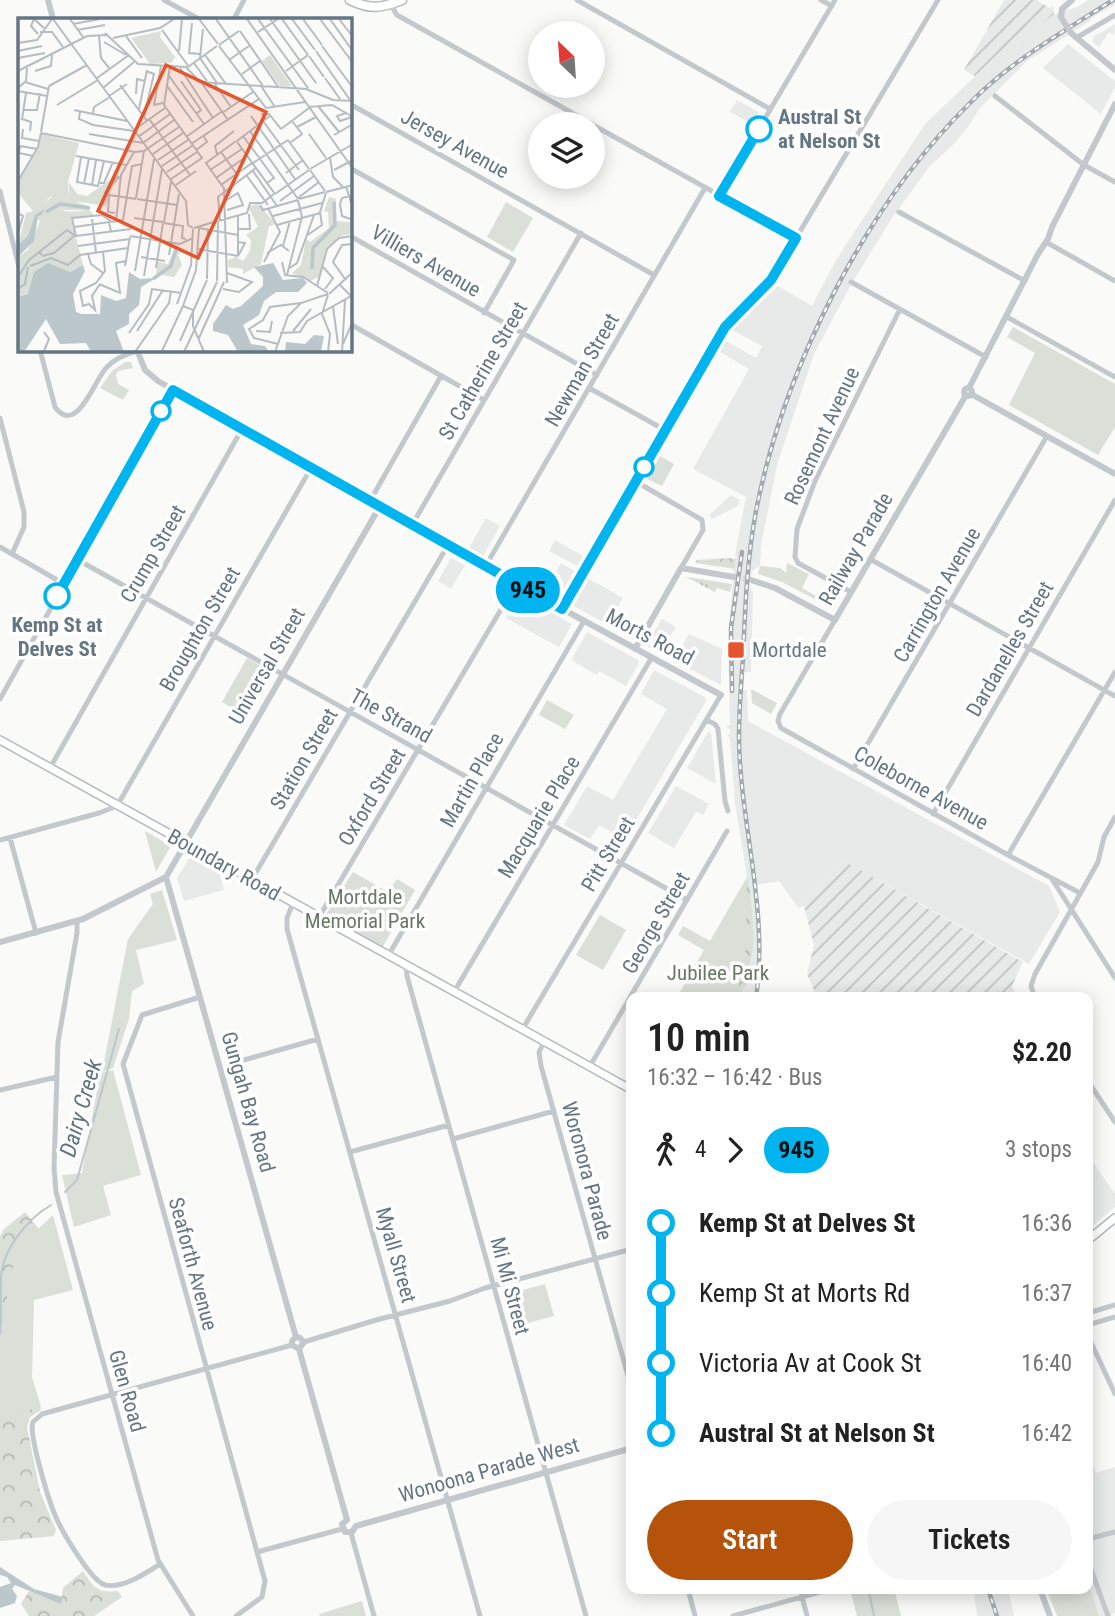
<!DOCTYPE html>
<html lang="en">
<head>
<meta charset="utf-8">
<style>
	body { margin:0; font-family:"Roboto Condensed",sans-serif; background:#f6f6f6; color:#222; height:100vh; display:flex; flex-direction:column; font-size:26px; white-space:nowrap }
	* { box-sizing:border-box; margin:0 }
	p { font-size:23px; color:#767676 }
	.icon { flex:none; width:38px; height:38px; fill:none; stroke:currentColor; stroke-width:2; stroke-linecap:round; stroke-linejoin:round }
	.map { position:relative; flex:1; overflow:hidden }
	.side { position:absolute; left:626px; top:992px; width:467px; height:602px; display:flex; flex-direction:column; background:#fff; border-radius:14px; box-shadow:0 4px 18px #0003 }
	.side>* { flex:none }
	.badge { padding:0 14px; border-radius:23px; font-size:24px; line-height:46px }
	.needle { width:46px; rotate:335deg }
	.fabs { position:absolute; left:528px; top:21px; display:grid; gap:14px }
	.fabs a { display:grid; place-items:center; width:77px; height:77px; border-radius:50%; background:#fff; box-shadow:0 4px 18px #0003; font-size:35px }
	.map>.badge { position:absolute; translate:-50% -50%; box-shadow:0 0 0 4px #fff }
	.legs { display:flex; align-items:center; gap:10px; height:77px; padding:0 21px; font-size:23px }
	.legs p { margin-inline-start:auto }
	.headline { display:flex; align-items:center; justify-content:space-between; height:119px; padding:0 21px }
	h1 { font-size:38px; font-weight:600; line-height:52px }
	.cta { display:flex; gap:14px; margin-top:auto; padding:14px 21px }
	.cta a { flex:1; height:80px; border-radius:42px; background:#b45309; color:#fff; font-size:28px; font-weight:600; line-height:80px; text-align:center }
	.cta a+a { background:#f6f6f6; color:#222 }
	ul { padding:0 21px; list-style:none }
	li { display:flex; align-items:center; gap:24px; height:70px; font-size:26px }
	li i { display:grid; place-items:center; width:10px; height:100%; margin:0 9px; background:currentColor }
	li i::after { content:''; width:18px; height:18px; margin:-9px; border:5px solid; border-radius:50%; background:#fff }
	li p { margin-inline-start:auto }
	li:first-child i { background:linear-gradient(#0000 50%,currentColor 0) }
	li:last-child i { background:linear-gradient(currentColor 50%,#0000 0) }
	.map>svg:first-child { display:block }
</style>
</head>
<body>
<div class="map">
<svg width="1115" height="1616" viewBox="0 0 1115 1616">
	<defs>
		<pattern id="industrial-furrows" width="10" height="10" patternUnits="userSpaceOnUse" patternTransform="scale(1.75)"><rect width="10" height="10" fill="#e8e9e9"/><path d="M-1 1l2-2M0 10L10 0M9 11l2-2" fill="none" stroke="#c0c1c2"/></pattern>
		<pattern id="grass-tufts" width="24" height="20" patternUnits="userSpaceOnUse" patternTransform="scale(1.75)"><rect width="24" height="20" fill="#dadfd7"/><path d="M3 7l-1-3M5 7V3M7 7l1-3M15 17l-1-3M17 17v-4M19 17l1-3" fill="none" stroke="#b4b9b4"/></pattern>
		<pattern id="forest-crowns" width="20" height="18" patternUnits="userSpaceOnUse" patternTransform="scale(1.75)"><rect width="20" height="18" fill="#dadfd7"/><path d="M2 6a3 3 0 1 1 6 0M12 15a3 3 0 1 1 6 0" fill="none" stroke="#b4b9b4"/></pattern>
	</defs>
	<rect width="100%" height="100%" fill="#fafaf8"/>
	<path fill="#e8e9e9" d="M1088,0H1115V5L1091,18L1090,21L1027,61L980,108L968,127L953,145L930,166L892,218L852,283L814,354L777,465L761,545L760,566L752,571L750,587L753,593L751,672H744L743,689L747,691L748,721L1049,886L1060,912L1029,964L842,860L797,906L779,881L757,885L762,945L757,997H737L746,946L747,877L735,803L730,739L727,734H730V729L727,728L726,726L730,725L728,640L730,613L736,549L746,497L693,469L749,369L720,352L726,341L756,358L762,346L732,330L778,286L812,306L836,260L925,124L1015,38L1018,43L1054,14L1078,7Z
		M1115,24L1114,35L1109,32L1099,47L1093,42V37Z
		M1068,44L1115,81V87L1101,114L1043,68Z
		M737,100L759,112L752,124L730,112Z
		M731,495L740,500L738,506L712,519L709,515Z
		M486,518L500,526L483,556L469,548Z
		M555,540L583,556L577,566L549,551Z
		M451,558L465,565L451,589L438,581Z
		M561,563L574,571L559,598L545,590Z
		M589,579L623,598L608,625L574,606Z
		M520,595L572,624L559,647L506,618Z
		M662,619L676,627L659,653L648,647L647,643Z
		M587,632L638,660L639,663L626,686L599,671L597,675L571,660Z
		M689,634L722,649L721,685L674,661Z
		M654,670L705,697L706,701L625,839L599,825L590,839L564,825L587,786L613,800L667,709L641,694Z
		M708,732L711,733L716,784L687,768Z
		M676,786L709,804L703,815L696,812L674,848L648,833Z
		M193,857L219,872L224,890L184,901L177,878L189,859Z
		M1088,1155L1115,1194V1207L1089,1229Z
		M1089,1457L1096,1473L1115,1467V1612L1111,1616H1099L1089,1584Z
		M978,1589H1008L1014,1616H977L974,1593L979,1592Z"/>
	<path fill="url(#industrial-furrows)" d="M1004,0H1036L1050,8L1053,6L1054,14L1019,43L1014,39L975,76L964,70Z
		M842,860L1023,962L1012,986L1018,997H817L807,974L814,945L804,906L797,908V906Z"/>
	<path fill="url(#grass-tufts)" d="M686,577H687L732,584L730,592L717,588L715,592Z"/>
	<path fill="url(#forest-crowns)" d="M729,558L735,559V569L695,563L697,560Z
		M748,876C751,900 754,924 753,947C752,961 746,971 747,985L743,988L742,997H730Z
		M25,1212L39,1229L33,1236L17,1347L35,1389L41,1410L30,1417L27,1427L40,1492L56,1530L54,1536L0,1541V1236L3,1230Z
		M83,1571C94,1588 97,1593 118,1591L122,1597L94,1616H29L21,1604L29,1591L61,1603L63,1588Z"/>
	<path fill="#dadfd7" d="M506,202L533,218L513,252L487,237Z
		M1013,327L1115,384V427L1098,455L1009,405L1035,353L1007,337Z
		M125,362H131L133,368L118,371L116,375L118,384L129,390L123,400L100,388L112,371Z
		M660,456L674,464L662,486L647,479Z
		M787,563L809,574L802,588L834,606L832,608L782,582L758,574L760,566L780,568L786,573Z
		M247,658L274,673L248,717L222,702Z
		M751,689L777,703L771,714L752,703Z
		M547,700L574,715L565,729L539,715Z
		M145,831L171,846L156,872Z
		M353,872L388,892L397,879L415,890L382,948L325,916Z
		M747,877L746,946L737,997H677L704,950L678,935L683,926L710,941Z
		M162,890L177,940L136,950L144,984L132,991L129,1019L113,1068L102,1072L128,939L153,904L150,894Z
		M600,915L626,930L603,970L576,955Z
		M113,1070L141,1175L103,1186L111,1215L74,1227L62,1175L82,1173L100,1073Z
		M53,1215L73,1290L34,1300L32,1377L41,1407L0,1418C0,1382 2,1273 22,1246C30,1235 43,1225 53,1215Z
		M545,1284L554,1316L513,1327L504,1295Z
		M1089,1584L1099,1616H1057L1046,1589H1088Z
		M866,1589H894L901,1616H857L851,1593Z
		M362,1601L366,1616H320L319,1614Z"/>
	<path fill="#bbc7cb" d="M0,1567L34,1589L63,1597L61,1604L15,1585L12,1589L17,1596L15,1603L0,1608V1587L11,1583L7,1577L0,1575Z"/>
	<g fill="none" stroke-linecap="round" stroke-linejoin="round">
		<path stroke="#bbc7cb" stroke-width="2" d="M65,1192L77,1180L119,1029
			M0,1334C2,1316 0,1298 1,1280C1,1251 27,1219 51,1205
			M869,1592L874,1616"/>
		<path stroke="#d5d9db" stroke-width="6" stroke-dasharray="6 3" stroke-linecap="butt" d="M734,577L751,580"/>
		<defs>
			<path id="secondary" d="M0,740L632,1090
				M1088,1240L1115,1218"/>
			<path id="primary" d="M350,0C370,10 382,8 402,0"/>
		</defs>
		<use href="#secondary" stroke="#b3babf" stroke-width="10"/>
		<use href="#primary" stroke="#b5babe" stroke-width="11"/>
		<path stroke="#c3c8cc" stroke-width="5" d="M164,0L199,19
			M577,0L770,109
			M821,0L832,6
			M391,5L397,15L592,124
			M234,19L244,0
			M1076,38L1115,15
			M995,96L1084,165L1115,182
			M350,104L654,275
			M593,125L796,238
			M350,168L514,260L484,313
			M0,191L19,267
			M719,196L835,0
			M899,212L1025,281
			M350,236L597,375
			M1046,242L1115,281
			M851,282L986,357
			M1007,317L1115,377
			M350,324L484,400
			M40,350L55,407C77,437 95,378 107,367C115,358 126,355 137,351
			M589,388L665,430
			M0,418L24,512V527L12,554
			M635,481L702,520L703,530L681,568
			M370,501L441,376
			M412,525L581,233
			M0,547L64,584
			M870,559L1115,696
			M78,560L687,900
			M485,567L705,188
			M851,592L798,563L795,557L797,529L815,481L900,309
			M562,609L725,327L771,280L938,0
			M835,620L780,714L778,721L781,728L1008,855L1080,893
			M0,699L173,390
			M706,720L715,724L718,729L725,801L728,811
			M50,768L242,429
			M853,769L1047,436
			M933,814L1115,500
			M10,838L36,933
			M0,840L99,813L117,806L311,468
			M1008,855L1115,672
			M1052,879L1115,978
			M251,881L448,545
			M293,903L287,918V929L480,1616
			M319,917L516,584
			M77,922V933L58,1042L54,1168L56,1192L158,1560L193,1616
			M388,956L584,621
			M406,965L407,976L586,1616
			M454,992L652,657
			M200,997L142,1015L123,1064L265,1581L262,1597L236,1616
			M1035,998L1031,986L1035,974L1098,862L1104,837L1115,817
			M522,1030L721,695
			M544,1042L539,1052L541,1066L632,1390
			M244,1060L318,1039
			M590,1066L727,831
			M1088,1081L1115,1122
			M0,1090L57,1077
			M453,1139L554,1111
			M350,1152L449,1125
			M1088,1313L1115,1305
			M1088,1325L1115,1317
			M1088,1336L1115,1394
			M304,1342L376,1320L450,1301L485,1288L632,1249
			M351,1533L374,1616
			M1088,1539L1115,1532
			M257,1552L342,1529
			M1088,1561L1108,1616
			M160,1564C146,1573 123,1589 105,1585C91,1581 61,1530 55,1515C49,1501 28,1433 33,1422L42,1414L292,1345
			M688,1589L695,1616
			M800,1589L807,1616
			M733,1616L831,1589"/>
		<path stroke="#c3c8cc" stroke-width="6" d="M48,0L53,19
			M1061,17L1062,9L1072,0
			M1071,33L1115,70
			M137,350L145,370L158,381L485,567L721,695
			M964 392a4 4 0 1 1 8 0a4 4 0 1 1-8 0Z
			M969,388L1038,254L1048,239L1052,227L1115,104
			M971,394L1115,474
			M751,580L775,588L835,620L966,395
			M635,649L681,568L734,577
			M166,877L296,1337
			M0,942L83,919L166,877L380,506
			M296,1337L292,1341V1345L299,1349
			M296,1337L300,1338L304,1342L299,1349
			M299,1349L347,1520
			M347,1520L342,1524L345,1532H352L356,1526
			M356,1526L632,1448
			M1040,1589L1050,1616"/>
		<use href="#secondary" stroke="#fff" stroke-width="7"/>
		<use href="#primary" stroke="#fff" stroke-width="8"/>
		<defs>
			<path id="rail" d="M732,691L731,628L742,552
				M756,998C769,909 740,825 739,738C739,711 741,684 743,658C745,609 747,559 756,511C784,368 866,205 970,103C1012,60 1063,32 1113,0
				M988,1589L997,1616"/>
		</defs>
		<use href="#rail" stroke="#a2aab0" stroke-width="4.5"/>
		<use href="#rail" stroke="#fff" stroke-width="2" stroke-dasharray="5" stroke-linecap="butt"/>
		<path stroke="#c3c8cc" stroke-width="6" d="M1061,17L1071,33"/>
	</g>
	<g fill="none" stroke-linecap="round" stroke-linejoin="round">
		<defs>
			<path id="line-1" d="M57,596L173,390L562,609L725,327L771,280L796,238L719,196L759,129"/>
		</defs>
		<use href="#line-1" stroke="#fff" stroke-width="16"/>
		<use href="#line-1" stroke="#00b5ef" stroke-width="10"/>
	</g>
	<g fill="#fff" stroke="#00b5ef" stroke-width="3.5">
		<circle cx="759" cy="129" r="12"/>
		<circle cx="161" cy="411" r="9"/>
		<circle cx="644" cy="467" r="9"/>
		<circle cx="57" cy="596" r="12"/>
	</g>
	<rect fill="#e4572e" stroke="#fff" stroke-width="2.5" x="727" y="641" width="18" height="18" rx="3.5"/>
	<g text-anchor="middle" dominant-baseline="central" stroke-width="7" stroke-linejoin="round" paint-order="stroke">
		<g font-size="21" font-weight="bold" fill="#657683" stroke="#fff" text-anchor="start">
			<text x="778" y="117">Austral St<tspan x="778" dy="24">at Nelson St</tspan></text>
			<text x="57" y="625" text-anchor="middle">Kemp St at<tspan x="57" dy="24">Delves St</tspan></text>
		</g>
		<g font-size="21" fill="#657683" stroke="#fff">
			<text transform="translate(455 144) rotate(29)">Jersey Avenue</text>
			<text transform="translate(426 261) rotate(30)">Villiers Avenue</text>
			<text transform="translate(582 370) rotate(-60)">Newman Street</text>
			<text transform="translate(483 371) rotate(-60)">St Catherine Street</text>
			<text transform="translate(822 436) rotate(-65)">Rosemont Avenue</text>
			<text transform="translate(856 549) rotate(-60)">Railway Parade</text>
			<text transform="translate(153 554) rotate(-60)">Crump Street</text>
			<text transform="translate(937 595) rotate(-60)">Carrington Avenue</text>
			<text transform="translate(200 629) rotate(-60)">Broughton Street</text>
			<text transform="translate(650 637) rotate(28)">Morts Road</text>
			<text transform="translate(1010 649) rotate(-60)">Dardanelles Street</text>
			<text transform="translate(267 666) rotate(-60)">Universal Street</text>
			<text transform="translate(391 716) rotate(29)">The Strand</text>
			<text transform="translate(304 759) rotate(-60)">Station Street</text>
			<text transform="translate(472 780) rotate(-60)">Martin Place</text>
			<text transform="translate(921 788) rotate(29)">Coleborne Avenue</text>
			<text transform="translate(372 797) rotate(-59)">Oxford Street</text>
			<text transform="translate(539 817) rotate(-59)">Macquarie Place</text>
			<text transform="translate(608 854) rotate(-59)">Pitt Street</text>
			<text transform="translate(224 865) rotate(29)">Boundary Road</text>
			<text transform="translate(656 923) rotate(-60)">George Street</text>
			<text transform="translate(248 1102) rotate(74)">Gungah Bay Road</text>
			<text transform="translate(587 1171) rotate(75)">Woronora Parade</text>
			<text transform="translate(396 1255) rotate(74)">Myall Street</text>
			<text transform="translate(193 1264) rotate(75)">Seaforth Avenue</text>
			<text transform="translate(510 1286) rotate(75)">Mi Mi Street</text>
			<text transform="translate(127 1391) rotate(74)">Glen Road</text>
			<text transform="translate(489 1470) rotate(-16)">Wonoona Parade West</text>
		</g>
		<g font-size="21" fill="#657683" stroke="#fff" text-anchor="start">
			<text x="752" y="650">Mortdale</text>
		</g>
		<g font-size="21" fill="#687a64" stroke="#fff">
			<text x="365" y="897">Mortdale<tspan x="365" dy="24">Memorial Park</tspan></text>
			<text x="718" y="973">Jubilee Park</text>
		</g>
		<g font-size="23" font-style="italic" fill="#60757c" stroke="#fff">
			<text transform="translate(81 1108) rotate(-74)">Dairy Creek</text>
		</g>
	</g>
	<g transform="translate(18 18)">
		<rect width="334" height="334" fill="#fafaf8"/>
		<path d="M23,116L61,125L50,164V180L37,176L22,185L0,175V164L21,129Z" fill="#dadfd7"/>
		<path d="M99,157L88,188L50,182L51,164L59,176L69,178ZM9,169L21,185L31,180L20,197L71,192L76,197L53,200L65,247L52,254L30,245L17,254L11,275L0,279V239L10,232L22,203L17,198L10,219L0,227L8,195L15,193L0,175ZM311,179L318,181V203L333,204V212L317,211L301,226L307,233L303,258L292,263L274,255L283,247L288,221L292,224L311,210L310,194L306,193Z" fill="#dadfd7"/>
		<path d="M37,175L70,188L71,192H46L27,201L21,197L28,195H19Z" fill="#dadfd7"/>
		<path d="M143,13L142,19L157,39L153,45L132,46L113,20ZM252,37L274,68H262L244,43ZM240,186L258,206L251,208L243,246L225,256V251L210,249V242L218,239L225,243L232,233L233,222L228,217L240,209L230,188ZM43,193H51L63,247L51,254L29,246L16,253L9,276L0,279V241L11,234L25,202ZM318,208L333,212V216L322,218L307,233L301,226ZM158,227L168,233L160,236L164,247L156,259L138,256L140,244L150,246Z" fill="#dadfd7"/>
		<path d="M27,191L24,196L29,195L20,198L16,223L0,239V227L10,218L17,197ZM30,245L52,254L65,247L67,253L55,276L58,294L63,296H82L83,277L98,283L108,280L111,254L122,261L138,260L123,269L121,287L111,296V306L98,313L106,334H73L68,325L42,326L28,301L6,334H0V279L10,276L16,254ZM255,245L265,262L285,260L289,265L280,274H258L246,283L241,297L225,307L233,326L247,328L251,334H220L210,317L195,313V306L208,287L215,291L223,288L245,268V259L236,249ZM296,317L306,318L303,334H267L268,324L287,326Z" fill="#bbc7cb"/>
		<path fill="none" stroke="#bbc7cb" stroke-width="3.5" d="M87,175L101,158M28,194L42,186L72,190M294,251L295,230L317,207L316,184M135,261L153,248L159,228"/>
		<path fill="none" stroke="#b5bdc2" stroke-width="2" d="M35,1L168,183L170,207L175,210M52,1L65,19M181,1L200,26M198,1L245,68M229,1L335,151M240,1L290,70M252,1L298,65M264,1L290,37M274,1L297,32M285,1L304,27M302,1L335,45M312,1L334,32M321,1L335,19M174,5L171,35L182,36M55,6L82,1M185,11L182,40L199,65M59,12L87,7M144,12L171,49M222,13L261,70M22,14H34L45,29M240,14L260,1M87,15L120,46L168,49L182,64L289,71M20,16L13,8L16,1L26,10M81,18L83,40L92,51M108,18L124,40M95,20L142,10L156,1M86,24L108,37M0,25L19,22L34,1M201,27L221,13M201,28L248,90L287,84M304,28L335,70M0,33L24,28M161,33L164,1M298,33L332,82M187,37L208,66M291,38L306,59M0,40L27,35M211,42L231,28M176,45L189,63M143,48L136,87L145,85M152,48L146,87L184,140L153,161M170,49L199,28M162,50L195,100M0,53L69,18L90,17M17,53L33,48L34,37M268,53L290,37M224,56L242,43M151,58L186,106M79,60L111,37M307,60L322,81M163,63L183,92L178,96M7,64L30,71M183,64L210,102M196,65L213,89M102,67L129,103M31,68L69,47M149,68L175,104M243,68L257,89M0,70L8,63L9,50M85,70L116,44M288,71L315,82L335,83M0,73L29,78M8,75L4,101L13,104L12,113M118,76L119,61L127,63M91,78L109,66M39,87L80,62M300,88L321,114M290,89L314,87L335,99M121,91L129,52M5,92H19L22,75M56,92L109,103M62,93L61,101L75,107L116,113M75,95L76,89L92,79M204,95L235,74M328,95L319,98L322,103L334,99M243,96H251L263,111M126,98L136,56L128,53M233,98L277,161M131,101L172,157M245,103L281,152M279,109L298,99M5,111L4,120L21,123M263,111L291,90M116,112L147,90M232,113L280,181M23,114L31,68M23,115L117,134L126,133L161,109M71,116L125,125L156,102M291,116L308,140M316,117L335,106M225,118L256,160L249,165M120,119L152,96M168,119L203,94M270,122L291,151M219,123L253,97M219,124L257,176M273,124L284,116L274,103M173,126L241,81M178,132L189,124L185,117M203,134L218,155M135,136L165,115M199,136L197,128L216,113M15,138L1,135L2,128L19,131M58,138L108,147M63,139L59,164L80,168L86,143M312,140L315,159L325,169M140,142L170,122M235,145L270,122M144,148L174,128M292,151L335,126M192,152L224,131M292,152L307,173M316,152L335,142M235,153L259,188M149,154L179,134M268,155L285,142M229,158L250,187M198,160L229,138M0,163L20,129L23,115M82,165H86L95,144M66,166L71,140M74,167L78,142M158,167L178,153M203,167L234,145M328,168L335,191M206,171L209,265M207,172L188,145L218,123M308,174L335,167M257,176L291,152M335,177L324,180L322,186L324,198L335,202M118,180L126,133M280,180L301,164M119,181L159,187M281,181L307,174M207,183L220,175L225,187L209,192M262,183L296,158M242,187L245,192L280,182M0,195L5,198L0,215M97,195L90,194L91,177L118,181M255,198L304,185M116,200L145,204M74,201L78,235M202,202L200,179L238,150M98,203L103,157L116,134M200,203L229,195L232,185H244L256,176M146,204L153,164M146,205L165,208L164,220L168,221M259,207L302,195M56,209L91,204L93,214M176,210L199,203M181,210L220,217M220,211H232L231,196M58,218L54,200L84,197L94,204L105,202L114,148L124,146M112,218L162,226L175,220M288,218L304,207L302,194L308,175M60,228L112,221M265,228L272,203M180,231L220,238M21,234L25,238L36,235L56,218M249,235L263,227L271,233M70,236L73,246L85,255M151,237L161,176M220,237V197M220,238L227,225L220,224M123,239L147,243M246,244L262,214L250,190M264,244L267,257L285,259L310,275M12,248L33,240L50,247L62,237L110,230M107,248L112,219M305,249L315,260L307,271M138,250L145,205M270,251L279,245L296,197M117,253L136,141M269,257L284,199L280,182M126,258L144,151M0,259L11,242L49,212L58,218L113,211M189,261L190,211M327,261L315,244L324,227L335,226M199,263L200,204M81,266L102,275L98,245L108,243M82,266L74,278L77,292L71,286L65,288L62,273L78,265L87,253L85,234M299,268L309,231L321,220L335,218M0,271L7,266L10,249M205,271L221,274L234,264L209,255M311,276L335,254M159,286L173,247L175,211M165,288L178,252L181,210M165,288L175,292V308L186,334M315,289L320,326M119,313L145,272M238,313L252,314L254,303M275,313L293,291M26,314L31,321L26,333M111,315L131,286L134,271L164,275M262,315L282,314L289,303L333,278L322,267M181,320L206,264M162,323L189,262M260,326L236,320L231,311L245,302L252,289L283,285M325,326L335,303M144,333L165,288M117,334L151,285L153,273M166,334L199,264M257,334L270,298L283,285L310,276M310,334L312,316L304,296L310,277M324,334L327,282"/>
		<path fill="#e4572e" fill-opacity="0.15" stroke="#e4572e" stroke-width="3.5" d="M148,47L248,94L180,240L80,193Z"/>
		<rect width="334" height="334" fill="none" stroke="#657683" stroke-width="3.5"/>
	</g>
</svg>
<div class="fabs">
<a><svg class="needle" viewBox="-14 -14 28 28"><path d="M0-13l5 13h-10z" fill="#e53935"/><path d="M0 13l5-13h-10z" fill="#767676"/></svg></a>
<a><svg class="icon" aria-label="layers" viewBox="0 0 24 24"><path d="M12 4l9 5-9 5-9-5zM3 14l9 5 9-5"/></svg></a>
</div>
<b class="badge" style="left:528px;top:590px;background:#00b5ef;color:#111">945</b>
<section class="side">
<div class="headline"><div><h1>10 min</h1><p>16:32 – 16:42 · Bus</p></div><b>$2.20</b></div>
<div class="legs"><svg class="icon" aria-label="walk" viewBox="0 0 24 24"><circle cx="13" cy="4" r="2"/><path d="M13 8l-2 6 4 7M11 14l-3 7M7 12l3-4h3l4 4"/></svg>4<svg class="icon" aria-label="forward" viewBox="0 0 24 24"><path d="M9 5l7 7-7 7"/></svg><b class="badge" style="background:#00b5ef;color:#111">945</b><p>3 stops</p></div>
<ul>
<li><i style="color:#00b5ef"></i><b>Kemp St at Delves St</b><p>16:36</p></li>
<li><i style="color:#00b5ef"></i><span>Kemp St at Morts Rd</span><p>16:37</p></li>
<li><i style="color:#00b5ef"></i><span>Victoria Av at Cook St</span><p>16:40</p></li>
<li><i style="color:#00b5ef"></i><b>Austral St at Nelson St</b><p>16:42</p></li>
</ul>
<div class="cta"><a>Start</a><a>Tickets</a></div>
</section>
</div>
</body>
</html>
